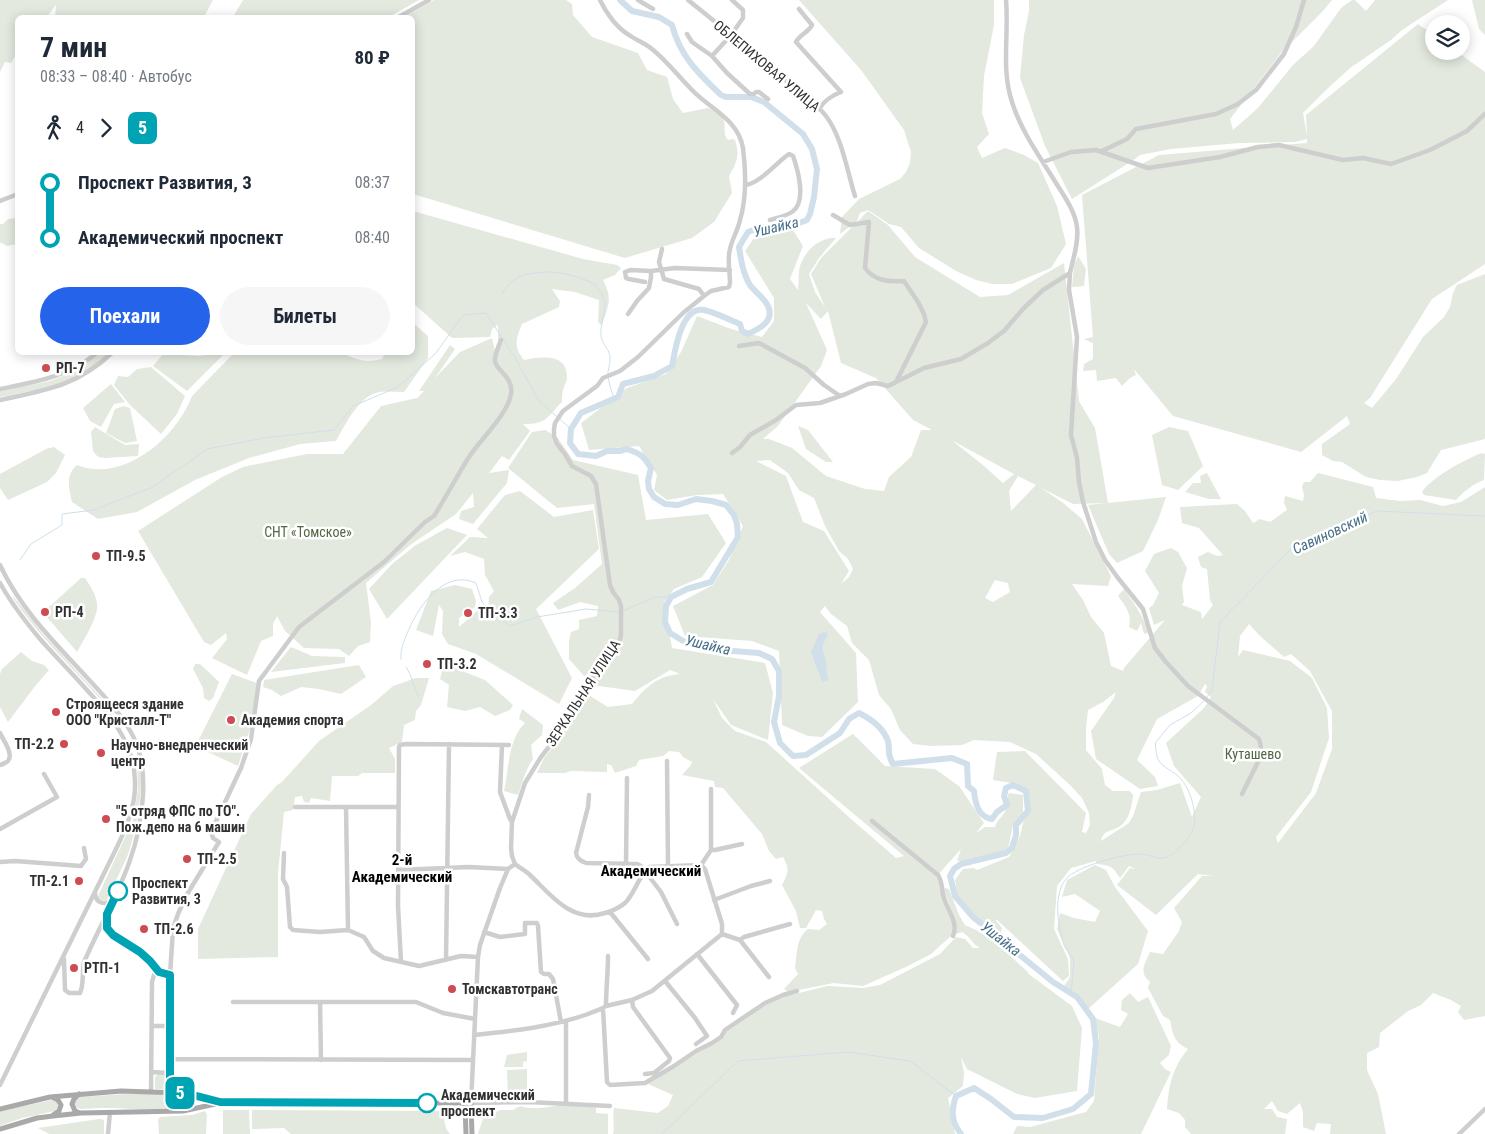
<!DOCTYPE html>
<html lang="ru">
<head>
<meta charset="utf-8">
<style>
	body { margin:0; font-family:"Roboto Condensed",sans-serif; background:#f6f6f7; color:#1f2937; height:100vh; display:flex; flex-direction:column; font-size:19px; white-space:nowrap }
	* { box-sizing:border-box; margin:0 }
	p { font-size:16px; color:#747a83 }
	.icon { flex:none; width:28px; height:28px; fill:none; stroke:currentColor; stroke-width:2; stroke-linecap:round; stroke-linejoin:round }
	.map { position:relative; flex:1; overflow:hidden }
	.side { position:absolute; left:15px; top:15px; width:400px; height:340px; display:flex; flex-direction:column; background:#fff; border-radius:8px; box-shadow:0 2px 12px #0003 }
	.side>* { flex:none }
	.badge { padding:0 10px; border-radius:8px; font-size:18px; line-height:32px }
	.buttons { position:absolute; left:1425px; top:15px; display:grid; gap:10px }
	.buttons a { display:grid; place-items:center; width:45px; height:45px; border-radius:50%; background:#fff; box-shadow:0 2px 12px #0003; font-size:25px }
	.map>.badge { position:absolute; translate:-50% -50%; box-shadow:0 0 0 2px #fff }
	.legs { display:flex; align-items:center; gap:8px; height:55px; padding:0 25px; font-size:16px }
	.legs p { margin-inline-start:auto }
	.headline { display:flex; align-items:center; justify-content:space-between; height:85px; padding:0 25px }
	h1 { font-size:28px; font-weight:700; line-height:38px }
	.cta { display:flex; gap:10px; margin-top:auto; padding:10px 25px }
	.cta a { flex:1; height:58px; border-radius:30px; background:#2563eb; color:#fff; font-size:20px; font-weight:700; line-height:58px; text-align:center }
	.cta a+a { background:#f6f6f7; color:#1f2937 }
	ul { padding:0 25px; list-style:none }
	li { display:flex; align-items:center; gap:18px; height:55px; font-size:19px }
	li i { display:grid; place-items:center; width:8px; height:100%; margin:0 6px; background:currentColor }
	li i::after { content:''; width:12px; height:12px; margin:-6px; border:4px solid; border-radius:50%; background:#fff }
	li p { margin-inline-start:auto }
	li:first-child i { background:linear-gradient(#0000 50%,currentColor 0) }
	li:last-child i { background:linear-gradient(currentColor 50%,#0000 0) }
	.map>svg:first-child { display:block }
</style>
</head>
<body>
<div class="map">
<svg width="1485" height="1134" viewBox="0 0 1485 1134">
	<rect width="100%" height="100%" fill="#fff"/>
	<path fill="#e3e9de" fill-rule="evenodd" d="M0,0H213L204,17H55L56,5L49,14L48,17L18,18L17,53L11,63L5,62L0,72Z
		M243,0H419L389,17H233Z
		M434,0H566L572,4L573,15L592,37L638,53L647,70L667,77L673,99L683,113L708,108C712,110 716,111 719,114C730,122 720,132 728,140L732,139L735,140C740,155 737,163 729,176L732,193L714,222L692,238L625,258L413,194L412,18H402Z
		M799,0H994V25L984,76L982,113L989,134L977,147L982,158L1005,148L1024,155L1038,163L1057,206L1066,244L1051,268L1012,284H992L976,280L956,271L919,248L901,227L889,224L868,210L860,213L857,221L840,234L842,217L859,199L900,179L906,172L910,163L911,152L904,130L861,70Z
		M1029,0H1332L1322,12L1281,53L1230,119L1233,130L1258,108L1293,65L1314,46L1341,8L1352,0H1355L1366,11L1375,0H1448L1402,30L1391,40L1350,68L1326,90L1303,113L1307,136L1306,115L1418,24L1434,35V51H1456L1485,72V264L1432,299L1370,398L1364,403L1372,408L1396,379L1423,337L1444,317L1450,307L1453,293L1457,285L1485,274V439L1441,450L1427,473L1417,477L1398,481L1380,480L1366,477L1342,462L1333,461L1322,455V444L1350,424L1347,416L1301,452L1173,416L1134,369L1136,375L1130,378L1122,386L1116,378L1097,381L1096,370L1083,371L1084,364L1093,359V343L1084,339L1093,337L1082,195L1159,155L1307,143V139L1295,142L1239,143L1171,149L1140,155L1135,159L1072,199L1045,146L1020,78L1024,35L1029,11Z
		M1472,0H1485V35L1479,29Z
		M413,211L583,259L617,265L621,268L615,275L603,280C614,301 607,306 602,326L598,322L599,300L575,292L552,289L560,301L559,307L522,324C516,338 513,347 524,360C541,357 568,352 567,379C566,383 564,386 563,390C562,394 562,398 562,402C555,408 549,419 540,422C535,424 528,424 523,424L530,431L509,460L502,456L489,473L509,470L507,483L473,524L459,519L461,511L474,507L473,493L456,514L410,545L366,583L371,622L370,642L358,646L349,656L339,649L304,648L285,631L277,616L273,624V636L261,641L247,675L212,658L227,639L226,633L211,645L204,642L138,531L222,477L243,467L307,454H343L381,406L417,398L424,391H419L450,345L455,349L435,378L460,352L492,338L496,355L498,349V325L492,329L490,337L452,338L413,303Z
		M868,211L888,225L915,257L980,297L1008,295L1064,263L1079,401L1095,428L1108,503L1166,497L1158,520L1143,551L1117,563L1109,554L1088,505L1106,503L1073,504L1041,488L1062,502L1082,519L1111,576L1108,586L1072,584L1083,600L1091,617L1104,633L1111,666L1123,671L1124,668L1165,620L1154,625L1149,608L1153,605L1159,593L1145,571L1154,554L1171,548L1178,552L1187,568L1182,586L1184,602L1182,605L1201,612L1202,619L1213,605L1210,600L1207,569L1201,567L1198,557L1208,552L1217,556L1223,555L1199,528L1182,523L1180,507L1237,504L1245,511L1253,523L1260,519L1270,522L1287,510L1284,503L1285,496L1303,501L1304,495L1302,487L1304,482H1310L1318,473L1373,487L1376,498L1400,501L1420,500L1443,506L1461,502L1485,487V1016L1464,1020L1458,1012L1461,1006L1451,1000L1433,993L1421,1005L1408,1011L1380,1033L1379,1047L1367,1053V1070L1378,1094L1386,1134H1330L1331,1124L1317,1123L1314,1131L1303,1127V1112L1300,1103L1287,1114L1278,1111L1272,1101L1264,1109H1272L1277,1117L1287,1119L1285,1134H1191L1185,1127V1120L1179,1113L1167,1109C1169,1084 1172,1069 1188,1049C1174,1042 1173,1035 1170,1020L1163,1016L1148,988L1150,982C1138,972 1145,964 1150,952L1163,954L1179,931L1182,922L1174,908L1202,876H1213L1198,874L1156,915L1117,885L1130,868L1136,869L1129,866L1120,878C1118,876 1117,873 1115,871C1111,864 1102,866 1096,863V861L1071,868L1057,886L1054,929L1068,959L1069,976L1063,981L996,919V921L1002,928L1000,936L976,917L963,901L957,894L955,880L963,869L974,868L977,870L1009,857L1020,836L1028,802L1018,784L993,780L997,752L1025,751L1086,813L1082,832L1086,833L1090,825L1089,813L1082,798L1070,785L1036,754L1010,742L974,740L962,745L931,746L913,744L900,730L891,709L879,695L869,660L852,643L847,626L831,614L825,606L820,612L856,653L858,702L822,737L808,736L782,725L779,651L752,641L685,636L673,606L713,585L729,560L743,526L723,494L697,495L667,500L654,490L657,475L639,446L589,450L581,423L627,388L666,374L681,352L697,316L731,329L762,337L774,321V298L745,251L756,235L793,230L803,246L790,279L798,290C799,283 798,274 800,266C805,251 819,237 836,238L819,258L809,274L815,292L825,307L811,274L821,258ZM806,303L821,319L828,311L841,363L876,378L913,420L932,430H921L911,457L889,477L884,491L865,489L826,476L792,448L769,439H763L778,426L821,366L827,350ZM954,442H955L1014,474L1003,483L984,466ZM770,460L788,473L799,490L814,498L825,526L839,551L848,559L853,569L849,577L841,584L849,571L824,531L803,522L786,476L756,461ZM1018,476L1036,485L1011,511L1009,491ZM995,580L1008,583L1010,592L993,602L985,598ZM1249,624L1260,636L1284,657L1291,654L1310,671L1332,711V749L1316,793L1278,843L1276,837L1311,792L1329,738L1327,708L1312,678L1290,661L1243,650L1238,657L1240,636ZM1205,684L1207,686L1205,692L1211,697L1204,708L1166,743L1174,766L1201,797L1192,817L1180,783L1157,790L1141,792L1133,816L1129,823L1101,841C1103,830 1110,832 1119,827C1129,821 1132,806 1133,795L1130,791H1113L1105,785L1102,769L1086,750V728L1088,710L1103,702L1116,692L1114,698L1091,731L1096,759L1140,789L1158,786L1155,777L1137,760L1157,719L1198,696Z
		M17,218V244L7,246L0,242V224H3L8,219Z
		M1078,256L1086,269L1084,286L1072,287L1074,265Z
		M413,323L428,336V358L404,392C396,392 388,391 380,392C360,394 345,425 336,441L300,444L249,458L195,480L137,512L98,519L72,502C69,489 65,475 77,465C123,484 177,437 192,396L234,353H342C357,360 365,363 382,359L385,353L412,352Z
		M101,353H110L94,366L81,374L79,369Z
		M225,353L187,391L153,366L163,354L199,356Z
		M151,367L185,396L177,414L161,434L130,405L114,385L118,376L128,377L137,369Z
		M76,371L78,376C53,388 27,392 0,397V391L50,381Z
		M111,384L125,402L114,404L101,427L90,421L83,408Z
		M124,406L130,408L137,441L125,443L106,433L115,409Z
		M798,426L808,430L833,462H826L806,449Z
		M95,427L125,445L139,444L138,456L105,458L98,457L93,451L91,432Z
		M1169,427L1188,431L1203,466L1178,490L1162,485L1152,435Z
		M545,430L557,437L573,460L638,475L646,520L708,514L726,543L702,577L674,589L664,602L672,648L765,663L773,693L768,740L731,725L713,699L722,718L735,731L766,742L850,818L896,858L904,856L799,768L853,734L885,766L935,769L959,786L984,823L976,833L985,827H995C997,819 1004,816 1006,809C1008,804 1006,798 1009,793L1023,795V813L1013,825L1008,849C991,855 975,861 957,861L961,849L936,877L938,879L952,923V935L931,954L908,966L863,986L834,983L788,992L784,989L798,974L795,968C797,954 796,938 808,929L819,930L827,924L824,919L822,911L816,910L806,928H800L796,911L782,885C788,873 790,869 783,857L776,859L769,851L762,834L723,788L715,787L714,781L682,775L691,765L692,762L683,757L679,752L669,751L663,756L639,760L636,766L615,773L611,765L607,764V772L571,771L565,773H537L544,758L560,738L576,709L590,696L608,707L632,704C647,686 657,676 680,674L670,670L635,691L592,685L569,659V642L571,632L579,629V620L597,616L598,606L580,602L558,610L553,603L575,588L602,564L594,504L557,508L508,468L532,432Z
		M54,447L65,455L56,473L47,482L8,500L0,488V474L46,449Z
		M1482,453L1485,454L1484,480C1473,484 1464,491 1456,500L1424,495L1422,492C1431,478 1465,459 1482,453Z
		M1207,473L1221,499H1209L1185,492L1193,483H1201L1200,476Z
		M520,491L554,517L593,510L599,549L536,609L572,678L559,704L476,654L448,644L442,634L443,611L439,605L433,636L416,630L431,591L455,585L472,589L476,601L475,607L459,618V627L477,611L488,610L489,597L494,591L485,575L484,559L465,552L450,556L470,537L488,538L477,529L505,495Z
		M447,528L467,535L387,619L369,589L392,564L416,545Z
		M81,578H85C90,586 96,594 97,604C99,616 83,641 77,652L46,616L51,611L49,607Z
		M1124,589C1134,603 1143,616 1149,633L1144,634L1141,623L1137,631L1129,627C1132,614 1126,607 1118,596Z
		M13,596L43,634L115,713L113,714C81,675 42,641 13,598Z
		M291,647L312,656L345,657V663L271,672Z
		M21,652L32,661L44,665L49,670L36,685L8,722L0,707V674L2,669Z
		M195,664H200L219,682L213,698L209,701L204,698L203,688L193,669Z
		M444,664L485,680L513,705L510,710L495,716L480,707L465,711L447,707L449,685L440,679Z
		M359,665L366,677L341,694L319,689L301,687L281,696L272,690L263,687L264,680Z
		M232,674L257,683L254,717L238,766L199,748L198,741Z
		M416,678H429L421,705L416,711L415,720L404,725L402,742L389,748L395,759V773H362L358,776H332L330,801L311,798L309,803L304,802L302,796L295,797L293,810L284,812L278,873V957L198,959V929L251,814L277,785L282,782L319,741L371,705L393,686Z
		M522,709L543,725L542,735L531,745L533,759C526,768 522,784 518,795L504,791C509,769 508,739 525,723L519,719Z
		M137,760C147,780 135,836 127,857C121,871 113,885 107,900H101L98,897L99,894L133,820L138,789Z
		M1095,865L1106,870L1115,887L1148,931L1138,964L1088,1009L1079,995L1064,986L1070,977V958L1057,929L1060,913L1074,918L1095,922L1100,911L1075,894L1062,897L1067,880Z
		M945,888L949,889L959,915L965,925L976,930L996,943L1029,973L1026,972L1072,1006L1082,1028L1077,1091L1035,1098L1017,1094L967,1069L961,1057L964,1073L963,1086L948,1098L955,1134H613C615,1125 612,1117 614,1108L658,1113L668,1106L673,1095L648,1084L697,1052L728,1029L775,999L827,986L863,988L880,985L940,954L956,937L965,939L973,948H980C972,944 971,937 962,932L956,934C956,925 954,914 950,906C948,900 945,896 944,890Z
		M1130,993L1138,1002L1148,997L1171,1046L1169,1055L1160,1063L1165,1069L1171,1072L1141,1134H1013L1017,1126L1030,1127L1086,1112L1094,1101L1099,1037L1095,1018L1120,1027L1128,1014L1121,1010L1122,1000Z
		M527,1052V1061L523,1062V1067H504L507,1055Z
		M527,1069V1098L508,1099L507,1070Z
		M158,1074H167L169,1076L168,1089H155V1077Z
		M126,1094H174L185,1096C187,1100 189,1104 185,1107C179,1113 120,1108 108,1108C99,1108 90,1108 81,1109C76,1108 75,1106 75,1101L78,1097Z
		M52,1100L57,1102C58,1106 59,1108 55,1111L22,1118L0,1126V1111Z
		M568,1104L596,1106V1113L608,1114V1134H478L484,1115L501,1110H513L520,1106C534,1111 553,1106 568,1104Z
		M223,1110H249L250,1134H223Z
		M252,1110L444,1111C444,1119 444,1128 450,1134H291L284,1128L252,1129Z
		M205,1111L207,1115L206,1134H159L158,1120L160,1117L192,1115Z
		M99,1119H102L104,1121V1134H49L38,1128Z"/>
	<path fill="#d0dfe9" d="M826,632L828,635L825,640L822,648C827,660 826,667 828,680L822,682L811,652L819,634Z"/>
	<g fill="none" stroke-linecap="round" stroke-linejoin="round">
		<path stroke="#d0dfe9" stroke-width="1" d="M502,294C514,274 525,274 547,272C559,271 586,278 595,285C600,289 605,300 605,306C604,316 600,326 601,336C602,344 610,350 610,357C611,364 607,370 608,376C609,384 612,392 614,399
			M20,560L31,544L62,525V514L94,510L153,487L207,449L264,438L334,430L353,406L398,387L436,353L463,315L486,313L515,358L539,401L571,429
			M623,611L655,597H671
			M401,659C400,648 405,639 409,629C420,604 445,569 476,583L482,602L495,615L510,626L537,617L586,609L620,612
			M406,667L410,674L418,696
			M1207,697L1212,690L1220,622L1292,548L1377,511L1485,516
			M1071,994L1074,961C1072,955 1066,951 1064,945C1062,940 1058,920 1058,915C1057,904 1058,888 1066,879C1077,866 1123,854 1140,854C1148,854 1156,859 1163,858C1174,857 1191,838 1194,827C1197,811 1190,786 1177,775C1171,770 1164,768 1159,761C1156,757 1156,748 1155,743L1170,725L1191,713L1204,701
			M662,1134L738,1061L848,1052L910,1061L956,1096"/>
		<path stroke="#d0dfe9" stroke-width="6" d="M620,0L632,11L659,17L672,25C680,56 698,73 721,95L726,97H751L764,102L803,134L812,149L817,169L814,197L810,214L807,220L797,224L759,228L748,232L739,247C741,260 743,274 750,285C755,292 764,298 768,306C775,321 759,329 748,334L742,331L740,324C730,320 714,312 704,310C681,306 675,351 672,366L654,376L623,384L618,397L581,413L571,429L570,443L578,454L596,456L607,451H619L627,449C641,454 643,455 651,468L648,481L649,489L654,497L665,504L678,505L696,499L712,501L726,505L734,515L737,524L738,537L711,582L687,589L671,597L666,606L665,622L670,633L685,642L720,650L759,653L772,659L779,671V696L774,722L780,743L793,756L806,755L840,733L849,719L859,713C871,719 883,727 888,741C890,750 887,755 893,764L952,758L967,764L968,786L974,791C975,803 978,817 992,819L997,812L1007,805L1004,796L1006,788L1013,785L1026,791L1028,811L1016,825V835L1012,848L1006,853L961,864L954,869L950,876L955,896L973,917L1053,982L1077,997L1093,1019L1096,1043L1091,1094L1073,1109L1043,1118L1014,1117L991,1099L974,1088L956,1096C951,1111 951,1121 961,1134"/>
		<path stroke="#cecece" stroke-width="4.5" d="M638,0L653,9
			M688,0C723,28 758,56 792,86C802,95 819,106 826,116C842,137 847,171 855,196
			M799,9L812,25C809,32 799,35 796,42L841,92C833,95 824,101 819,109
			M397,18L429,0
			M687,34L692,42L712,56L727,73L750,94H754L756,92H759L768,99
			M712,56L731,35L743,18V10L732,0
			M1102,151L1127,139L1136,129L1216,114L1238,104L1256,90L1284,54L1296,27L1304,0
			M1043,162L1071,152L1096,150L1148,168L1220,157L1258,147L1279,145L1343,160L1363,158L1391,164L1430,150L1467,131L1485,114
			M745,185C758,184 775,165 785,157L789,154L793,156C798,170 807,202 792,212C786,216 776,218 770,220
			M0,201L18,194
			M833,215L850,225L869,222L865,268C875,281 888,282 904,281L918,302L924,314L926,322L896,382
			M662,249L659,262L664,279L699,289L704,296
			M1070,273L1069,290L1077,337L1071,435L1077,458L1079,482L1083,502L1096,542L1105,560L1118,578L1143,609L1155,648L1166,662L1188,686L1259,739L1261,747L1260,758L1242,794
			M645,282L629,279L626,278L625,272L630,270L651,271L675,268L730,270
			M628,314L637,301L649,288L651,277V271
			M739,346L759,343L805,368L824,385L840,396
			M0,389C35,382 69,377 98,352
			M0,400C47,390 77,386 113,352
			M732,453L740,447L750,435L776,420L796,405L820,403L846,394L868,384L876,383L888,386L924,368L961,359L988,343L1004,331L1023,309L1043,290L1070,273C1073,259 1079,242 1077,227C1075,211 1064,196 1056,183C1040,157 1021,131 1012,102C1001,69 1009,35 1006,0
			M0,565C19,606 50,638 80,670C99,691 120,711 133,736C142,754 144,775 143,795C140,860 109,905 84,962C82,972 84,985 80,993H69L65,990L64,959
			M0,583C11,603 25,621 40,639C55,656 71,672 86,689C111,716 134,743 135,781C136,805 127,826 117,847L0,1085
			M0,733C3,740 14,754 8,761C7,762 1,765 0,765
			M502,745L500,792L510,819L512,822
			M667,761L668,866
			M589,795L588,807L576,853C577,859 581,861 586,863L637,864L641,866L661,892L677,924
			M295,807H398
			M346,807L348,930
			M872,821L938,875C942,881 942,888 943,895C946,908 959,922 953,936
			M0,829L57,797L44,774
			M711,850H715L742,844
			M284,853L283,879L287,887L290,927L293,930L320,932L348,930L364,937L373,951L384,958L419,966L461,956L478,957
			M0,862L15,861L81,866L86,859L84,848
			M515,864L512,856L511,848L512,822L525,783L541,757L552,743L576,707L598,668L619,643L621,635V606L619,600L613,592L610,585L596,484L591,476L572,466L565,454L557,444L554,436V429L555,423L563,411L597,386L603,378L620,371L638,357L683,313L704,296L711,291L729,287L730,283C730,272 727,259 730,249C732,239 738,230 740,220C747,197 746,172 743,148C738,119 710,109 692,90C678,76 667,61 652,49C645,43 636,40 629,35C617,28 606,13 600,0
			M515,864L508,869L500,888L480,945L478,957L471,1103L528,1102L610,1106
			M626,864L627,778
			M701,865L711,850V789
			M398,870L469,867L508,869
			M95,893C96,905 105,904 113,901
			M714,900L751,886L770,881
			M610,912L648,959
			M107,917V928L113,935L140,952L150,961L159,972L170,975
			M484,932L500,937L525,934V923H537L538,926L541,972L544,974H549L553,979L561,1022
			M722,934L740,940L769,977
			M740,940L744,937L790,924
			M697,954L737,1005L733,1013
			M446,960L449,744
			M401,962L398,906L399,747L400,745L406,744L509,745
			M665,981L695,1018L707,1036L696,1044
			M632,1000L633,1007L670,1058L669,1061L654,1073L645,1074
			M233,1002H416L443,1013L475,1019
			M320,1002L321,1060
			M606,1006C606,989 608,973 608,956
			M603,1008L607,1082L610,1085L645,1083L674,1066L696,1051L712,1043L721,1037L725,1030L765,1003L783,995L797,991
			M152,1026H170
			M474,1035C512,1031 552,1027 588,1014C594,1011 601,1010 606,1006L632,1000L652,991L722,934V924L705,869L701,865L649,867C638,877 635,893 625,903C619,908 612,911 605,913C572,924 551,895 530,875C526,871 520,868 515,864
			M170,1059L473,1060
			M151,1072L170,1073
			M151,1092L152,982L154,975L159,972
			M170,1092V975L173,929L178,914L186,896L219,842L213,838L211,832L241,768L251,739L259,681L299,627L384,562L425,522L434,516C446,497 457,476 469,457C480,440 508,414 511,394C514,375 493,370 495,358C496,352 499,345 501,340
			M566,1103V1021
			M108,1134L110,1112
			M1459,1134L1485,1109"/>
		<path stroke="#a9a9a9" stroke-width="5" d="M79,1094L74,1099L72,1104L75,1111L80,1113
			M52,1097L58,1100L61,1105L59,1111L53,1115
			M465,1103L466,1134
			M0,1109L50,1097L121,1091L181,1093L217,1102
			M186,1110L189,1107L191,1102L187,1094
			M0,1129L37,1118L53,1116L81,1113L183,1111L220,1103H471L472,1134"/>
	</g>
	<g fill="none" stroke-linecap="round" stroke-linejoin="round">
		<defs>
			<path id="line-1" d="M118,891L107,914V928L113,935L140,952L150,961L159,972L170,975V1092L185,1093L220,1102L427,1103"/>
		</defs>
		<use href="#line-1" stroke="#fff" stroke-width="11"/>
		<use href="#line-1" stroke="#00a3b4" stroke-width="8"/>
	</g>
	<g fill="#cf4b53" stroke="#fff" stroke-width="2">
		<circle cx="46" cy="368" r="5"/>
		<circle cx="96" cy="556" r="5"/>
		<circle cx="45" cy="612" r="5"/>
		<circle cx="468" cy="613" r="5"/>
		<circle cx="427" cy="664" r="5"/>
		<circle cx="56" cy="712" r="5"/>
		<circle cx="231" cy="720" r="5"/>
		<circle cx="64" cy="744" r="5"/>
		<circle cx="101" cy="753" r="5"/>
		<circle cx="106" cy="819" r="5"/>
		<circle cx="187" cy="859" r="5"/>
		<circle cx="79" cy="881" r="5"/>
		<circle cx="144" cy="929" r="5"/>
		<circle cx="74" cy="968" r="5"/>
		<circle cx="452" cy="989" r="5"/>
	</g>
	<g fill="#fff" stroke="#00a3b4" stroke-width="2.5">
		<circle cx="118" cy="891" r="9"/>
		<circle cx="427" cy="1103" r="9"/>
	</g>
	<g text-anchor="middle" dominant-baseline="central" stroke-width="5" stroke-linejoin="round" paint-order="stroke">
		<g font-size="14" fill="#313131" stroke="#fff">
			<text transform="translate(767 66) rotate(40)">ОБЛЕПИХОВАЯ УЛИЦА</text>
			<text transform="translate(583 693) rotate(-57)">ЗЕРКАЛЬНАЯ УЛИЦА</text>
		</g>
		<g font-size="14" font-weight="bold" fill="#313131" stroke="#fff" text-anchor="start">
			<text x="56" y="368">РП-7</text>
			<text x="106" y="556">ТП-9.5</text>
			<text x="55" y="612">РП-4</text>
			<text x="478" y="613">ТП-3.3</text>
			<text x="437" y="664">ТП-3.2</text>
			<text x="66" y="704">Строящееся здание<tspan x="66" dy="16">ООО "Кристалл-Т"</tspan></text>
			<text x="241" y="720">Академия спорта</text>
			<text x="54" y="744" text-anchor="end">ТП-2.2</text>
			<text x="111" y="745">Научно-внедренческий<tspan x="111" dy="16">центр</tspan></text>
			<text x="116" y="811">"5 отряд ФПС по ТО".<tspan x="116" dy="16">Пож.депо на 6 машин</tspan></text>
			<text x="197" y="859">ТП-2.5</text>
			<text x="69" y="881" text-anchor="end">ТП-2.1</text>
			<text x="154" y="929">ТП-2.6</text>
			<text x="84" y="968">РТП-1</text>
			<text x="462" y="989">Томскавтотранс</text>
		</g>
		<g font-size="14" fill="#546743" stroke="#fff">
			<text x="308" y="532">СНТ «Томское»</text>
			<text x="1253" y="754">Куташево</text>
		</g>
		<g font-size="14" font-weight="bold" fill="#313131" stroke="#fff" text-anchor="start">
			<text x="132" y="883">Проспект<tspan x="132" dy="16">Развития, 3</tspan></text>
			<text x="441" y="1095">Академический<tspan x="441" dy="16">проспект</tspan></text>
		</g>
		<g font-size="15" font-style="italic" fill="#486f89" stroke="#fff">
			<text transform="translate(776 227) rotate(-13)">Ушайка</text>
			<text transform="translate(1330 533) rotate(-25)">Савиновский</text>
			<text transform="translate(708 645) rotate(13)">Ушайка</text>
			<text transform="translate(1001 939) rotate(38)">Ушайка</text>
		</g>
		<g font-size="15" font-weight="bold" fill="#000" stroke="#fff">
			<text x="402" y="860">2-й<tspan x="402" dy="17">Академический</tspan></text>
			<text x="651" y="871">Академический</text>
		</g>
	</g>
</svg>
<div class="buttons">
<a><svg class="icon" aria-label="layers" viewBox="0 0 24 24"><path d="M12 4l9 5-9 5-9-5zM3 14l9 5 9-5"/></svg></a>
</div>
<b class="badge" style="left:180px;top:1093px;background:#00a3b4;color:#fff">5</b>
<section class="side">
<div class="headline"><div><h1>7 мин</h1><p>08:33 – 08:40 · Автобус</p></div><b>80 ₽</b></div>
<div class="legs"><svg class="icon" aria-label="walk" viewBox="0 0 24 24"><circle cx="13" cy="4" r="2"/><path d="M13 8l-2 6 4 7M11 14l-3 7M7 12l3-4h3l4 4"/></svg>4<svg class="icon" aria-label="forward" viewBox="0 0 24 24"><path d="M9 5l7 7-7 7"/></svg><b class="badge" style="background:#00a3b4;color:#fff">5</b></div>
<ul>
<li><i style="color:#00a3b4"></i><b>Проспект Развития, 3</b><p>08:37</p></li>
<li><i style="color:#00a3b4"></i><b>Академический проспект</b><p>08:40</p></li>
</ul>
<div class="cta"><a>Поехали</a><a>Билеты</a></div>
</section>
</div>
</body>
</html>
